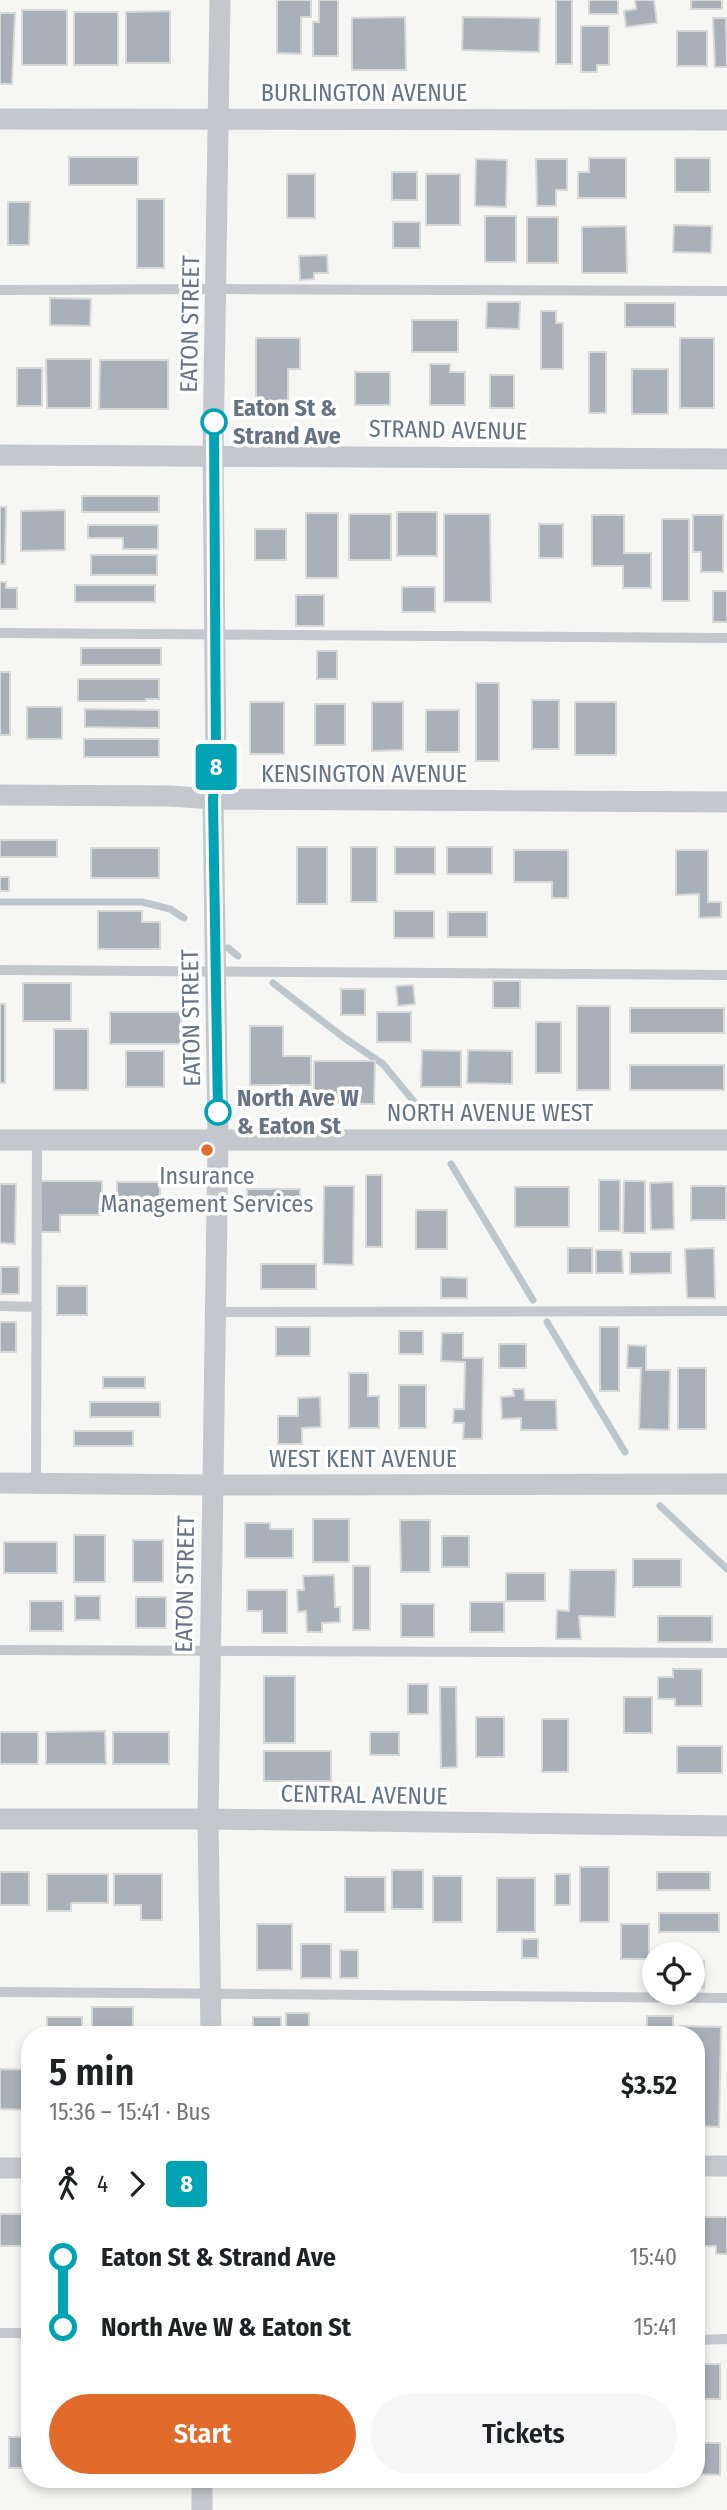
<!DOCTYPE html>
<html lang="en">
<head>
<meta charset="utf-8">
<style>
	body { margin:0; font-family:"Fira Sans Condensed",sans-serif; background:#f6f6f6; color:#202124; height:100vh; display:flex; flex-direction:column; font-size:26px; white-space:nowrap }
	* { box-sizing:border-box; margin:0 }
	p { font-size:23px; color:#757577 }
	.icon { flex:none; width:38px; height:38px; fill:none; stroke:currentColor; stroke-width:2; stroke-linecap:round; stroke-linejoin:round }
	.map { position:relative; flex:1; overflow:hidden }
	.drawer { position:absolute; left:21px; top:2026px; width:684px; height:462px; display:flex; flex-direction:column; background:#fff; border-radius:28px; box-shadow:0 4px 10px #0003 }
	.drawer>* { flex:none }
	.badge { padding:0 14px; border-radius:5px; font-size:24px; line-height:46px }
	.controls { position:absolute; left:642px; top:1942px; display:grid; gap:14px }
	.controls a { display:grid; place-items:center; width:63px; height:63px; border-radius:50%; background:#fff; box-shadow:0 4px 10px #0003; font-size:35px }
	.map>.badge { position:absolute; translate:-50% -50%; box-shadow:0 0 0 4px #fff }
	.legs { display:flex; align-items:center; gap:10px; height:77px; padding:0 28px; font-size:23px }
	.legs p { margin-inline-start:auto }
	.summary { display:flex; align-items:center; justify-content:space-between; height:119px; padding:0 28px }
	h1 { font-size:38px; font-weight:600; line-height:52px }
	.primary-button { display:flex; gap:14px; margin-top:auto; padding:14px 28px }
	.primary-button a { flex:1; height:80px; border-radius:42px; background:#e06b2b; color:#fff; font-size:28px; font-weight:600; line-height:80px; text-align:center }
	.primary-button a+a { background:#f6f6f6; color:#202124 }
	ul { padding:0 28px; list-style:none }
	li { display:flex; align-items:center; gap:24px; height:70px; font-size:26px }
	li i { display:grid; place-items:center; width:10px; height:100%; margin:0 9px; background:currentColor }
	li i::after { content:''; width:18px; height:18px; margin:-9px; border:5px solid; border-radius:50%; background:#fff }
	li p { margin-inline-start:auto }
	li:first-child i { background:linear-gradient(#0000 50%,currentColor 0) }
	li:last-child i { background:linear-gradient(currentColor 50%,#0000 0) }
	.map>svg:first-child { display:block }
</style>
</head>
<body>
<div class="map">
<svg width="727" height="2510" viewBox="0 0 727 2510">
	<rect width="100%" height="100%" fill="#f6f7f4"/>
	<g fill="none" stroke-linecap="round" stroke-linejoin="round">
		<path stroke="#bdc6cb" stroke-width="7" d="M0,902H142L170,909L184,918
			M228,948L238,956
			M273,983L343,1037L383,1064L425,1115
			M451,1164L533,1300
			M547,1322L625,1452
			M660,1506L727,1569"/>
	</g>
	<path fill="#aab0b8" stroke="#d8d8d6" stroke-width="2" d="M277,0H311V17H301V54L277,53Z
		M319,0H338V56H313V22H319Z
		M556,0H572V64H556Z
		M589,0H618V14H589Z
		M635,0H654L657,23L626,27L624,11L636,9Z
		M691,0H722V9H691Z
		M22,10H67V65H22Z
		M170,11V63H126V12Z
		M74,12H118V65H74Z
		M0,13H15L12,84H0Z
		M405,17L406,70H352V18Z
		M463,17L540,18L539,52L462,50Z
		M713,18H726L727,67H715Z
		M581,26H609V65H597V72H581Z
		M677,31H707V66H677Z
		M69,157H138V185H69Z
		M589,158H626V198H578V172H589Z
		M675,158H710V192H675Z
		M476,159L507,160L506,207L475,206Z
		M536,159H567V190H556V206H537Z
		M392,172H417V200H392Z
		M287,174H315V218H287Z
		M426,174H460V225H426Z
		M137,199H164V268H137Z
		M8,202H30L29,245H8Z
		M485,216H516V262H485Z
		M527,217H558V263H527Z
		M393,222H420V248H393Z
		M674,225L712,226L711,253L673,252Z
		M626,226L627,273H582V227Z
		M327,255L328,273H314V279L300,280L299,256Z
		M50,298L91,299L90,326L50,325Z
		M487,302H520L519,329L486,328Z
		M625,303H675V327H625Z
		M541,311H556V323H563V369H541Z
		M412,320H458V352H412Z
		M256,338H300V369H288V405H256Z
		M680,338H714V408H680Z
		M589,352H606V413H589Z
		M46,359H91V408H47Z
		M100,360H168V409H99Z
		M430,364H450V372H465V405H430Z
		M17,368H42V406H17Z
		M632,369H668V414H632Z
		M355,372H390V405H355Z
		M490,375H514V408H490Z
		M82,496H159V512H82Z
		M0,507H6L5,564H0Z
		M65,510V550L21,551V511Z
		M397,512H437V556H397Z
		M306,513H338V578H306Z
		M349,514H391V560H349Z
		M444,514H490L491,602H444Z
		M592,515H624V553H651V588H623V566H592Z
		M693,515H723V572H701V552H693Z
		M662,519H689V601H662Z
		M539,524H563V558H539Z
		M88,525H158V549H123V538H88Z
		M255,529H286V560H255Z
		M91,555H157V575H91Z
		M0,582H6V588H17V609H0Z
		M75,585H155V602H75Z
		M402,587H435V612H402Z
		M713,591H727V622H713Z
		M296,595H324V626H296Z
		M81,648H161V665H81Z
		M317,651H337V679H317Z
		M0,672H10V735H0Z
		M78,679H159V699H146V701H78Z
		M476,683H499V761H476Z
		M532,700H559V749H532Z
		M250,702H284V754H250Z
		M372,702H403V750L372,751Z
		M575,702H616V755H575Z
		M315,704H345V745H315Z
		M27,707H62V739H27Z
		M85,709L159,710V728L85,727Z
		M426,710H459V752H426Z
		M84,739H159V757H84Z
		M0,840H57V857H0Z
		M297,847H327V904H297Z
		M351,847H377V902H351Z
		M395,847H435V874H395Z
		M447,847H492V874H447Z
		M91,848H159V878H91Z
		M514,850H568V898H552V882H514Z
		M676,850H708V902H721V917L699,918V894L676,895Z
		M0,877H9V891H0Z
		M98,911H142V922H160V949H98Z
		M394,911H434V938H394Z
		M448,912H487V937H448Z
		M493,981H520V1008H493Z
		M23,983H71V1021H23Z
		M413,985L415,1004L398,1006L396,986Z
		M341,989H365V1015H341Z
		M0,1004H5V1083H0Z
		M577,1006H610V1090H577Z
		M630,1008H724V1033H630Z
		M110,1012H181V1044H110Z
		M377,1012H411V1042H377Z
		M536,1022H561V1073H536Z
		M250,1026H283V1056H311V1085H250Z
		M54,1029H88V1090H54Z
		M422,1050L461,1051V1087H421Z
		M468,1050L512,1051V1084L467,1083Z
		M126,1051H164V1087H126Z
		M314,1061H375L374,1104L331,1103V1091H314Z
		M630,1065H724V1090H630Z
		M366,1175H382V1247H366Z
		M599,1180H620V1231H599Z
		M41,1181H102V1215H60V1232H41Z
		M624,1181H645V1233H623Z
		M117,1182H160V1214H117Z
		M673,1182L674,1229L651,1230L650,1183Z
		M0,1184H16L15,1244L0,1243Z
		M324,1186H354L353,1265L323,1264Z
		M691,1186H726V1220H691Z
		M515,1187H569V1227H515Z
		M247,1189H300V1208H247Z
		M416,1210H447V1249H416Z
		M568,1248H592V1273H568Z
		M714,1248L715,1298H687L685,1249Z
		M596,1250H622L623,1273H596Z
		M630,1252H671V1273L630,1274Z
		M261,1264H316V1289H261Z
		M1,1267H19V1294H1Z
		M441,1277L467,1278V1298H441Z
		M57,1286H87V1315H57Z
		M0,1322H16V1352H0Z
		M276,1327H310V1356H276Z
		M600,1327H619V1391H600Z
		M399,1331H423V1354H399Z
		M442,1333H463V1358H483L482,1439H463L464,1423H453L454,1409H464L465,1362L441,1361Z
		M499,1344H526V1368H499Z
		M628,1345L646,1346V1370H670L669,1430L639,1429L641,1368H627Z
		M678,1368H706V1429H678Z
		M349,1373H368V1396H379V1428H349Z
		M103,1377H145V1388H103Z
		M399,1385H426V1428H399Z
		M513,1389H524L525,1400H556L557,1430H521V1418L502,1419L501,1397L514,1396Z
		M320,1397L321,1427L302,1428V1444H278V1416H298V1398Z
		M90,1402H160V1417H90Z
		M74,1431H133V1446H74Z
		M313,1519H349V1562H313Z
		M400,1520H430V1572H401Z
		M245,1523H270V1529H293V1558H245Z
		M74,1535H105V1582H74Z
		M442,1536H469V1567H442Z
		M133,1540H163V1582H133Z
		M4,1542H57V1573H4Z
		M633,1559H681V1587H633Z
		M353,1566H370V1630H353Z
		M570,1570H616L615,1617L579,1616L581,1639H556L557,1610L569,1611Z
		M506,1573H545V1601H506Z
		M334,1575L335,1607H340V1622L322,1623V1632H307L306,1611L298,1612L297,1590H304L303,1576Z
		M247,1590H287V1633H262V1611H247Z
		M75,1596H100V1620H75Z
		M136,1597H166V1628H136Z
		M30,1601H63V1631H30Z
		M470,1602H504V1632H470Z
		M401,1604H434V1637H401Z
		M658,1616H712V1642H658Z
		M673,1669H702V1706H675V1699H658V1677H673Z
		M264,1676H295V1743H264Z
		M408,1684H428V1714H408Z
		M440,1687H456L457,1767L441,1768Z
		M624,1697H652V1733H624Z
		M476,1717H504V1757H476Z
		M542,1719H568V1772H542Z
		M105,1731L106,1764H46V1732Z
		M0,1732H38V1764H0Z
		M113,1732H169V1764H113Z
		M370,1732H399V1755H370Z
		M677,1746H722V1773H677Z
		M264,1751H331V1781H264Z
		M580,1867H609V1922H580Z
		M392,1870H423V1909H392Z
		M0,1872H29V1905H0Z
		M657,1872H710V1890H657Z
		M47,1874H108V1903H71V1911H47Z
		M114,1874H162V1920H141V1905H114Z
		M555,1874H570V1905H555Z
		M433,1876H462V1922H433Z
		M345,1877H385V1912H345Z
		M497,1878H535V1932H497Z
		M659,1913H719V1932H659Z
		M257,1924H292V1970H257Z
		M621,1924H649V1959H621Z
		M522,1939H538V1958H522Z
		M301,1944H331V1978H301Z
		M340,1950H358V1978H340Z
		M693,1961H704V1988H693Z
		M92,2007H133V2035H92Z
		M286,2013H309V2035H286Z
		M647,2016H673V2035H647Z
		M47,2017H82V2035H47Z
		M253,2017H281V2035H253Z
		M680,2026L721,2027L719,2127L696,2126V2035H679Z
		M570,2030H590V2035H570Z
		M0,2069L30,2070V2110L0,2109Z
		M0,2214H30V2246H0Z
		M696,2217H727V2254H716V2246H696Z
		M696,2364H720V2399H696Z
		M9,2437H30V2468H9Z
		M696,2443H720V2475L696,2474Z"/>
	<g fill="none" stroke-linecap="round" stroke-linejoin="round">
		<path stroke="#c4c7cb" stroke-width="10" d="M0,290L217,289L727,291
			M0,633L727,638
			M0,970L727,975
			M0,1306L37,1307
			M216,1312L727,1311
			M36,1483L37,1140
			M0,1650L727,1653
			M0,1992L727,1998
			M0,2333H30
			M696,2340L727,2339"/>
		<path stroke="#c4c7cb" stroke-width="21" d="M0,119L727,120
			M0,455L727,459
			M0,795L170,796L213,799L727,802
			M0,1140H727
			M0,1483L213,1485L727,1484
			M0,1819H208L727,1826
			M211,2035L208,1819L218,1139L213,799L216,761L213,454L220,0
			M696,2166H727
			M0,2168H30
			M202,2510V2480"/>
	</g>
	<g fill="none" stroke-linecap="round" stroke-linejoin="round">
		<defs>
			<path id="line-1" d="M214,422L216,761L213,799L218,1112"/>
		</defs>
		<use href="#line-1" stroke="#fff" stroke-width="16"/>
		<use href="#line-1" stroke="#00a3b4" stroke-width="10"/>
	</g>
	<g fill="#fff" stroke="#00a3b4" stroke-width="3.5">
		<circle cx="214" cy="422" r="12"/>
		<circle cx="218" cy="1112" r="12"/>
	</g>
	<circle fill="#e06b2b" stroke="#fff" stroke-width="2.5" cx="207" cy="1150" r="7"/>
	<g text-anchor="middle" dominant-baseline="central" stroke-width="7" stroke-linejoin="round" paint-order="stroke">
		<g font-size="24" fill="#667384" stroke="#fff">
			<text x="364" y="93">BURLINGTON AVENUE</text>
			<text transform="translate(190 324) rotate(-89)">EATON STREET</text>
			<text transform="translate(448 430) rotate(1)">STRAND AVENUE</text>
			<text x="364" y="774">KENSINGTON AVENUE</text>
			<text transform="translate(191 1018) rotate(-91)">EATON STREET</text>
			<text x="490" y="1113">NORTH AVENUE WEST</text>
			<text x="363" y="1459">WEST KENT AVENUE</text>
			<text transform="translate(185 1584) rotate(-89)">EATON STREET</text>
			<text transform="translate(364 1795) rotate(1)">CENTRAL AVENUE</text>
		</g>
		<g font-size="24" font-weight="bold" fill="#667384" stroke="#fff" text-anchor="start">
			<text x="233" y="408">Eaton St &amp;<tspan x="233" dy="28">Strand Ave</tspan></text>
			<text x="237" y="1098">North Ave W<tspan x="237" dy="28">&amp; Eaton St</tspan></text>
		</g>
		<g font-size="24" fill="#667384" stroke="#fff">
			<text x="207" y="1176">Insurance<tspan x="207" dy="28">Management Services</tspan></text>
		</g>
	</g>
</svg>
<div class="controls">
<a><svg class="icon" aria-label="locate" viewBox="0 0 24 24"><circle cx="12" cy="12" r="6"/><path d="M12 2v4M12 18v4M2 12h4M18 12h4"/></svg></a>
</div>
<b class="badge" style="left:216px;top:767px;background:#00a3b4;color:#fff">8</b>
<section class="drawer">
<div class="summary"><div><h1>5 min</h1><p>15:36 – 15:41 · Bus</p></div><b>$3.52</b></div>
<div class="legs"><svg class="icon" aria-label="walk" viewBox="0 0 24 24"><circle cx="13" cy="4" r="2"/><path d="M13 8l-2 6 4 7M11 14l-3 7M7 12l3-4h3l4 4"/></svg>4<svg class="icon" aria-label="forward" viewBox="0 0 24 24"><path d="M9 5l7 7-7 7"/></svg><b class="badge" style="background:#00a3b4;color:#fff">8</b></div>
<ul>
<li><i style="color:#00a3b4"></i><b>Eaton St &amp; Strand Ave</b><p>15:40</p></li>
<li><i style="color:#00a3b4"></i><b>North Ave W &amp; Eaton St</b><p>15:41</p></li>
</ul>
<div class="primary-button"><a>Start</a><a>Tickets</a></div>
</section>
</div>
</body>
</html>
